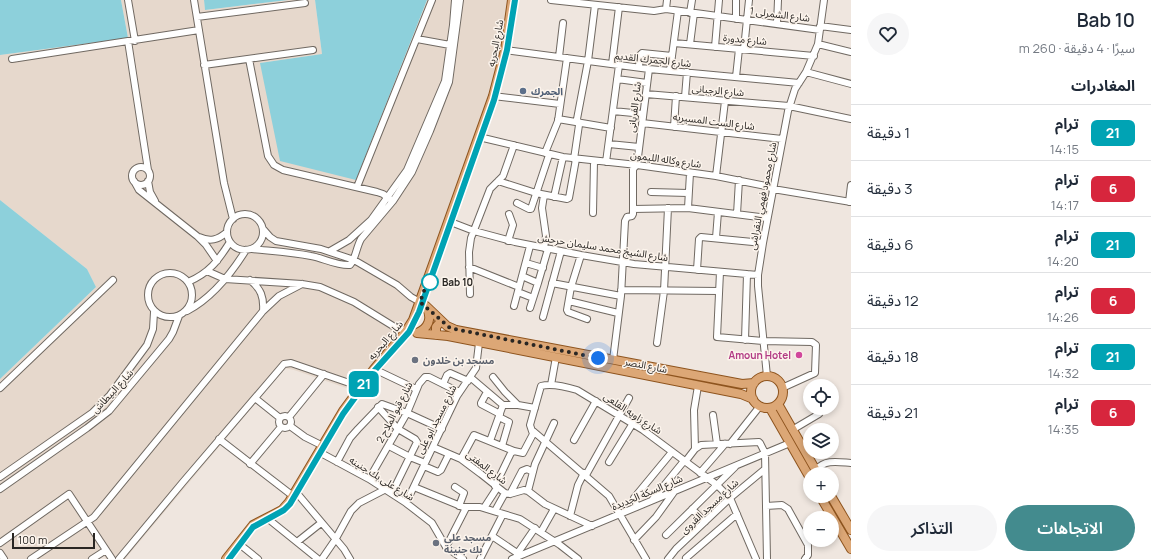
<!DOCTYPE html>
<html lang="ar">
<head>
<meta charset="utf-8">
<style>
	body { margin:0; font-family:Manrope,"Noto Sans Arabic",sans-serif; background:#f6f6f7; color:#1f2937; direction:rtl; height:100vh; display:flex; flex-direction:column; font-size:15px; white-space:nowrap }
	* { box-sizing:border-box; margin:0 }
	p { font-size:13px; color:#747a83 }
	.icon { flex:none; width:22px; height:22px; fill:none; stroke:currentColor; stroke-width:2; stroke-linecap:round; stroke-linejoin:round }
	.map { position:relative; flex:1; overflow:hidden; direction:ltr }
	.drawer { display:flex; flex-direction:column; background:#fff; width:300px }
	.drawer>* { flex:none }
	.badge { padding:0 8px; border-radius:6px; font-size:14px; line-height:26px }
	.tools { position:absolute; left:803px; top:379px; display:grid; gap:8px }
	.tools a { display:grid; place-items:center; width:36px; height:36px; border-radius:50%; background:#fff; box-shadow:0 2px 6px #0003; font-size:20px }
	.scale { position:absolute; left:12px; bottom:10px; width:83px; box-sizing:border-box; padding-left:4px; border:2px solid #292623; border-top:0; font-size:11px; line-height:14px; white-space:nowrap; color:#292623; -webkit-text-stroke:3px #fcf4ec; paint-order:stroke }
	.you { position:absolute; width:20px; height:20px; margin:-10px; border:3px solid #fff; border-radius:50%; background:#1a73e8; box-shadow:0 0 0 6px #1a73e833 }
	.map>.badge { position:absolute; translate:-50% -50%; box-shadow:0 0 0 2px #fff }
	h2 { padding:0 16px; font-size:15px; line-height:36px }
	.round { display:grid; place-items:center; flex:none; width:42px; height:42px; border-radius:21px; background:#f6f6f7 }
	.overview { display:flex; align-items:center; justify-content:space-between; height:68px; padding:0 16px }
	h1 { font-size:19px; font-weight:600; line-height:30px }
	.cta { display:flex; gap:8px; margin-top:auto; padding:8px 16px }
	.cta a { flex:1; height:46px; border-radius:24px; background:#438b8e; color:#fff; font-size:16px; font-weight:600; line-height:46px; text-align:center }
	.cta a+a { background:#f6f6f7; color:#1f2937 }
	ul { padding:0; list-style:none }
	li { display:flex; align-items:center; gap:12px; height:56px; padding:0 16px; border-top:1px solid #e0e1e3 }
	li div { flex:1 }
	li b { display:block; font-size:15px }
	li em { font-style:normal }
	li .badge { min-width:44px; font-weight:700; text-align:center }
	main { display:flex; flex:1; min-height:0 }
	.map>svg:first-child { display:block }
</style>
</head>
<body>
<main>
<section class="drawer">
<div class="overview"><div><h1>Bab 10</h1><p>سيرًا · 4 دقيقة · 260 m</p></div><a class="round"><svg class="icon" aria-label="heart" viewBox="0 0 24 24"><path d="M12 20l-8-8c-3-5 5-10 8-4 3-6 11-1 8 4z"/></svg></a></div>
<h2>المغادرات</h2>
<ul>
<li><span class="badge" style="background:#00a3b4;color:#fff">21</span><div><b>ترام</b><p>14:15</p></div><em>1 دقيقة</em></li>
<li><span class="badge" style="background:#d7263d;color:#fff">6</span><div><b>ترام</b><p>14:17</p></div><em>3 دقيقة</em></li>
<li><span class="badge" style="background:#00a3b4;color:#fff">21</span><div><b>ترام</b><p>14:20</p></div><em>6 دقيقة</em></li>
<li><span class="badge" style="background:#d7263d;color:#fff">6</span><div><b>ترام</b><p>14:26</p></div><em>12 دقيقة</em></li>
<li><span class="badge" style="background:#00a3b4;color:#fff">21</span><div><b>ترام</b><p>14:32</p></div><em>18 دقيقة</em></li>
<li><span class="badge" style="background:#d7263d;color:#fff">6</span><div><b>ترام</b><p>14:35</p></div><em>21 دقيقة</em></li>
</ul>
<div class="cta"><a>الاتجاهات</a><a>التذاكر</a></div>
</section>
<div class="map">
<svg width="851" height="559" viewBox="0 0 851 559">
	<rect width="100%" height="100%" fill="#efe6df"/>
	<path fill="#e6d8cc" d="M121,0H204L205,10L288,0H315L322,54L260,63L356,180L427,0H515L514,24L509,53L419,312L358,392L294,370L285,368L125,559H106L103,555L97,559H0V379L96,287L87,269L0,200V55L128,38Z"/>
	<path fill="#8dd0db" d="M0,0H121L128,38L0,55Z
		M204,0H288L205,10Z
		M315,0H427L356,180L280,161L260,63L322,54Z
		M0,200L87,269L96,287L0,379Z"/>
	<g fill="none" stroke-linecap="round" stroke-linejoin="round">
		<defs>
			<path id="minor" d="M128,0L135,41
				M194,0L224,183L233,219
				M551,0L654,11L666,9L820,30
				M666,9L667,0
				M690,13L692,0
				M197,17L305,3
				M736,19V0
				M777,24L778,0
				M820,26L851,30
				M417,39L450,45
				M674,43L814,56
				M690,44L694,13
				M818,44L851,52
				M715,47L719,0
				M744,49L749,0
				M505,50L649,69L799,83
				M559,57L563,23
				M12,59L128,41
				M249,59L268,156L274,165L283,170L377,192L383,194L391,200
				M612,64L619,7
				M204,65L313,50
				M639,67L640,55L642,53L672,56
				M670,71L678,11
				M806,72L851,84
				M736,77L739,49
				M617,79L647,83
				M646,94L789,106L851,119
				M493,96L560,104
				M685,97L687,72
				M613,111L643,114
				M558,119L611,128
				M642,123L782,139
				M674,127L676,96
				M479,137L563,157L637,165L716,176L766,186L773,189L851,202
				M609,144L639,147
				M545,153L558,121L567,58
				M574,159L579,125L577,119L588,61L595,5
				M606,162L619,65
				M132 176a9 9 0 1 1 18 0a9 9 0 1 1-18 0Z
				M148,170L128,41L199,30
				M716,176L725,101
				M134,181L139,190L197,236L206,245L217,261
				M148,181L150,192L155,201
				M498,181L536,193L567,199L569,198L576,159
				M357,187L432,0
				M651,192L688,193
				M544,195L542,208L546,236L544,248
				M554,197L563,157
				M849,202L851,185
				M517,203L529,209H531L549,155
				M688,208L690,173
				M633,209L688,208L767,218
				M593,213L594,161
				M737,214L739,180
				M227 232a18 18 0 1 1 36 0a18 18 0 1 1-36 0Z
				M448,221L474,231L515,242L581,255L634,264L758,275
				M263,229L270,237L276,241L321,249L354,260L397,285L411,297L420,302
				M199,237C210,242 218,240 227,232
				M716,238L718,212
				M508,241L513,225L509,214
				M252,249C271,251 291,252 311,256C323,258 337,266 350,265C356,258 356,248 361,239L393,201L412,172L430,131L449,82L460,0
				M330,251L349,240L371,220L407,170L445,81L453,25L455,0
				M581,255L571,287L567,310L568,312L587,319
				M526,263L543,268
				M469,267L519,287
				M697,270L699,239L701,237L763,243
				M207,271L225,279L302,284L320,287L354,302L393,326L406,331
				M720,272L717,337L763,341L812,342L816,345L815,373L782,388
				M148 295a22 22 0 1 1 44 0a22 22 0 1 1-44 0Z
				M522,276L538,283
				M250,280C261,289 264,297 263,311
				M188,282C209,273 218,261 230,242
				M552,283L621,296
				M621,290L719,291
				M518,292L533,298
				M470,294L469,252L471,238L490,189L503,176L514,145
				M569,301L618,313
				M514,306L530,246
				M530,308L538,283L548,249
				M187,311C212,298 231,274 246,250
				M543,317L561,251
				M745,340L747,274
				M657,343L664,291L668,208
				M613,360L621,296L625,221L627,217L632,216L633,214V169L637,165L649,69
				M374,369L416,389
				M767,376L758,286V275L763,243L788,111L795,89L806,72L818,44L824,0
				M470,377L503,405H518
				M493,377L505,392L518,405L535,408
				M443,384L447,375L450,373L468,381
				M551,385L556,357
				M0,388L113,280
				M487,392L481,403V404L500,414
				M255,398L280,418
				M378,407L398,429L415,439L417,442L392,493
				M713,415L717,444
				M279 422a6 6 0 1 1 12 0a6 6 0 1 1-12 0Z
				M289,417L324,374
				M499,417L509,422L502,446
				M290,426L305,437L323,446
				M792,430L819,414
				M533,431L609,496L646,559
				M219,439L293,496
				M574,440L596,401
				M490,441L503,405
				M730,444L760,406
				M389,446L410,457L425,463
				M433,447L461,459L481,474L505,493L510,494L524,490L528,491L545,504L592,526
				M695,449L694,410L698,386
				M319,452L369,479L406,503L432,523L446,547L463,559
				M461,459L474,435L514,451
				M337,462L350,438L358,429L382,404L407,413L442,429
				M609,462L633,423
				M685,462L695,449L701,445L759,442L760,443L765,453L767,559
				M250,464L281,427
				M424,466L438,472L441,470L449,454
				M816,470C825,459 838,462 851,463
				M700,473L725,444
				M586,475L629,398
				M0,477L92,413L110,395L147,345L153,329L154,312
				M369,479L407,413L419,384L425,377H429L459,392
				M495,486L511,453L514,451L523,453L533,434L530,425L541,386C552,383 567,387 577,390L643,430L717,485L730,498L756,559
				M414,487L463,507H480L520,519L560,545L578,559
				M455,487L464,493L459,506
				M0,489L87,428L109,411L169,339L173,332L179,316
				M528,491L535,464L554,423
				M296,492L344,549L350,559
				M510,494L522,471L527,469L533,472
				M653,499L684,461
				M406,503L457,396L476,368L479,343
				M766,506L782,505L788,509L808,545V555L805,559
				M637,507L634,498L672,452
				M484,508L497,488
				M692,509L705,522
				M495,511L505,493
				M570,516L578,485L584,473
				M267,518L318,559
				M541,532L554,509
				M666,535L735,467
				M492,536L520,555
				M634,540L656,517L674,492
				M297,542L321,523
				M0,543L69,494L112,559
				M238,543L258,559
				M446,547L466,508
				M0,553L4,559
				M517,554L535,528
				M686,558L737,514
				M31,559L94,517L263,311L279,296L302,284
				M92,559L106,550
				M119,559L183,482L284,364L291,363L361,387
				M322,559L335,540L351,511L359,503L386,489
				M480,559L503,514
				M512,559L790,443
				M668,559L676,549L730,498L765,469"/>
			<path id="major" d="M426,306L447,326L456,330L742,384L754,383
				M417,333L448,336L741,394L753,399
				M417,333C428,329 433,318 426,307
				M436,335V327L441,321
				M751 392a16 16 0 1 1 32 0a16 16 0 1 1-32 0Z
				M778,404L818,474
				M770,408L810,478
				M820,496L851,549
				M831,496L851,530
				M226,559L253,525L282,510L289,502L343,411L374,369L406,331L413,320L493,96L505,50L512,0"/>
		</defs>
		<use href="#minor" stroke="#706962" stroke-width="8"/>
		<use href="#major" stroke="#8e541e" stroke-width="10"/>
		<use href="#minor" stroke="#fff" stroke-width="6"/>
		<use href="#major" stroke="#dca776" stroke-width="8"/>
		<path stroke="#403c39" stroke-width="1" d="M229,559L253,527L284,511L290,504L343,414L375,370L409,332L419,312L494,101L507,50L515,0"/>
	</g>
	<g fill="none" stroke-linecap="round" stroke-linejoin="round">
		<defs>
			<path id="line" d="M229,559L253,527L284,510L290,504L343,414L375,370L409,332L419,312L494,100L507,50L515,0"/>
		</defs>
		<use href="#line" stroke="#fff" stroke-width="9"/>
		<use href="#line" stroke="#00a3b4" stroke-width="6"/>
		<path stroke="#292623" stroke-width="4" stroke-dasharray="0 7.2" d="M430,282L428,280L420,302L450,328L598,358"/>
	</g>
	<circle fill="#5c6f8a" stroke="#fcf4ec" stroke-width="1.5" cx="523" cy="91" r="4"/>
	<circle fill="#fff" stroke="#00a3b4" stroke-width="2" cx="430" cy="282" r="8"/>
	<circle fill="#d1479c" stroke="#fcf4ec" stroke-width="1.5" cx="799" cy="355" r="4"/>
	<g fill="#6b7280" stroke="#fcf4ec" stroke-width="1.5">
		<circle cx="415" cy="360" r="4"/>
		<circle cx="436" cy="543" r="4"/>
	</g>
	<g text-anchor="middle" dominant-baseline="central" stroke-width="3" stroke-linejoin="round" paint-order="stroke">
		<g font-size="10" fill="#292623" stroke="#fcf4ec">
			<text transform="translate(780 14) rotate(7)">شارع الشمرلى 1</text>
			<text transform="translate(745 39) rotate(5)">شارع مدورة</text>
			<text transform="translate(495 43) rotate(-79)">شارع البحريه</text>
			<text transform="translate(653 59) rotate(6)">شارع الجمرك القديم</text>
			<text transform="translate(718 90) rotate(5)">شارع الرجبانى</text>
			<text transform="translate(634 107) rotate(-83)">شارع الفريانى</text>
			<text transform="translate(714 121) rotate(7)">شارع الست المسيريه</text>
			<text transform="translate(666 159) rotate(8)">شارع وكاله الليمون</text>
			<text transform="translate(762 196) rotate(-79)">شارع محمود فهمي النقراشى</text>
			<text transform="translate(603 247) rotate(9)">شارع الشيخ محمد سليمان حرحش</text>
			<text transform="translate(385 340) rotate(-50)">شارع البحريه</text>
			<text transform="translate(646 365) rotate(11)">شارع النصر</text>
			<text transform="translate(112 391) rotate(-47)">شارع البيطاش</text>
			<text transform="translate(394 412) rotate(-63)">شارع قبو الملاح 2</text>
			<text transform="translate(633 413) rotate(33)">شارع زاويه القلعى</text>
			<text transform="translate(436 419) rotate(-63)">شارع مسجد ابو على</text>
			<text transform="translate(487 467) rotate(37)">شارع المفتى</text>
			<text transform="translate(382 478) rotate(32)">شارع على بك جنينه</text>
			<text transform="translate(647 492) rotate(-23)">شارع السكة الجديدة</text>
			<text transform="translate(709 506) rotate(-43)">شارع مسجد القروى</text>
		</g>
		<g font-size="10" font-weight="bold" fill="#4e5e75" stroke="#fcf4ec" text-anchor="start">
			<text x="531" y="91">الجمرك</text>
		</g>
		<g font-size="10" font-weight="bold" fill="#292623" stroke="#fcf4ec" text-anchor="start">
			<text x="442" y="282">Bab 10</text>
		</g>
		<g font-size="10" font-weight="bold" fill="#b23c85" stroke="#fcf4ec" text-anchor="end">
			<text x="791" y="355">Amoun Hotel</text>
		</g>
		<g font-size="10" font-weight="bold" fill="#5b616d" stroke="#fcf4ec" text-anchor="start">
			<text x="423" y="360">مسجد بن خلدون</text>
			<text x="444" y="537">مسجد على<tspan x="444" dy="12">بك جنينة</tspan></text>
		</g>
	</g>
</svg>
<div class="tools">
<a><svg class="icon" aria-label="locate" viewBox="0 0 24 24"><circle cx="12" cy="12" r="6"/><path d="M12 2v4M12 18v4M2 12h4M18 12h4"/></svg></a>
<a><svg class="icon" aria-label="layers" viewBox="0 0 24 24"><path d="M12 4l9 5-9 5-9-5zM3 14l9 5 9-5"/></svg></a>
<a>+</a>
<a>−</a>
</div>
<div class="scale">100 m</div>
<div class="you" style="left:598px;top:358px"></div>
<b class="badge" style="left:364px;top:384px;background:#00a3b4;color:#fff">21</b>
</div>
</main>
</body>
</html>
